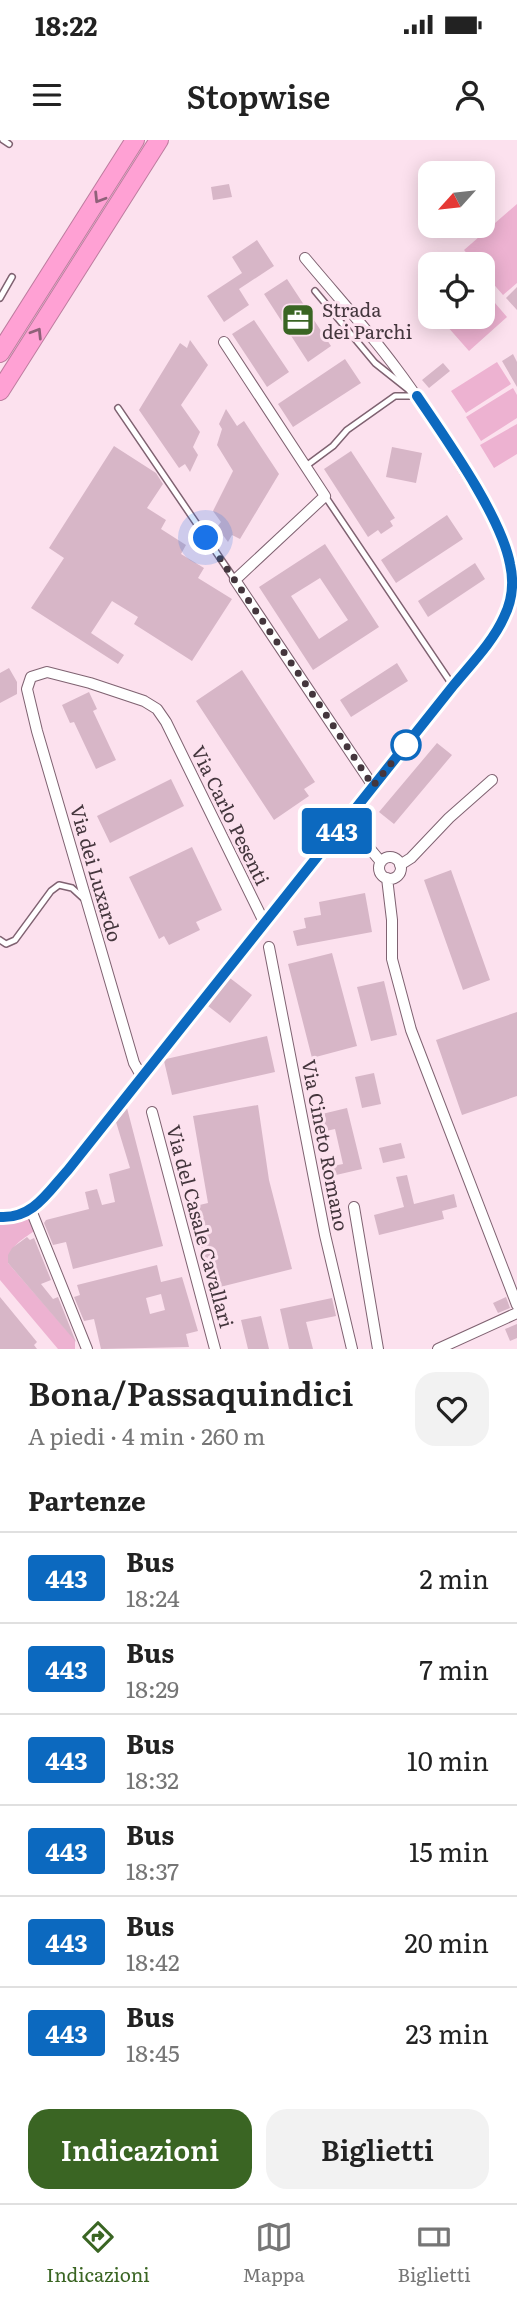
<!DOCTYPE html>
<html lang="it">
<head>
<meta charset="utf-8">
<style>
	body { margin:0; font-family:Literata,serif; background:#f2f2f2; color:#222; height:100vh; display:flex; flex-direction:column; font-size:26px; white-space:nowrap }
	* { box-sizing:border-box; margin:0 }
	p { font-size:23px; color:#767676 }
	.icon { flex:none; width:38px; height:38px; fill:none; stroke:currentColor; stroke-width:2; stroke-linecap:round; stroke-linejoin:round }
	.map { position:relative; height:1209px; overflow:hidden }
	.side { display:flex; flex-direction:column; background:#fff; flex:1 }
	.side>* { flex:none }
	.badge { padding:0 14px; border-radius:5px; font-size:24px; line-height:46px }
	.needle { width:46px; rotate:243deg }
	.fabs { position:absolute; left:418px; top:21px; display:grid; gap:14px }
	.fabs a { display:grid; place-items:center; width:77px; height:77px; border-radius:14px; background:#fff; box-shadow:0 4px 18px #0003; font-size:35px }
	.you { position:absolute; width:35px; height:35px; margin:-18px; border:5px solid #fff; border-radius:50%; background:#1a73e8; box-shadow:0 0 0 10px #1a73e833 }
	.map>.badge { position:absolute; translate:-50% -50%; box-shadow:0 0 0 4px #fff }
	h2 { padding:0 28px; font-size:26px; line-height:63px }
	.round { display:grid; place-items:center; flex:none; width:74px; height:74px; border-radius:21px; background:#f2f2f2 }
	.summary { display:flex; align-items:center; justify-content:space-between; height:119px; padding:0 28px }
	h1 { font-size:33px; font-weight:600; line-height:52px }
	.cta { display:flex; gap:14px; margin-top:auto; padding:14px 28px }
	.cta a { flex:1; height:80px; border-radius:21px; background:#3a6523; color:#fff; font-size:28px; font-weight:600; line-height:80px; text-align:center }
	.cta a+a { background:#f2f2f2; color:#222 }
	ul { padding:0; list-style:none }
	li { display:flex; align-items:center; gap:21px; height:91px; padding:0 28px; border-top:2px solid #e0e0e0 }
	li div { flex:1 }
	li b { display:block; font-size:26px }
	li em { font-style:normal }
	li .badge { min-width:77px; font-weight:700; text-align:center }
	.status { display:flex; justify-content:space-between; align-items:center; height:49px; padding:0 35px; background:#fff; direction:ltr }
	.status svg { height:19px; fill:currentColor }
	header { display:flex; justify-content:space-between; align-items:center; height:91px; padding:0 28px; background:#fff; font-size:32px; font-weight:600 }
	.tab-bar { display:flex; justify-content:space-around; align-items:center; height:98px; border-top:2px solid #e0e0e0; background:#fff; font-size:19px; color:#767676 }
	.tab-bar a { display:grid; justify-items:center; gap:4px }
	.tab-bar .selected { color:#3a6523 }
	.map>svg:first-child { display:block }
</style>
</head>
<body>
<div class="status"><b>18:22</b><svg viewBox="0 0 49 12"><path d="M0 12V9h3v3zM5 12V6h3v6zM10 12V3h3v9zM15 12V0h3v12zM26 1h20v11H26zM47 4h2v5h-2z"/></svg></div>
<header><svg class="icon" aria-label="menu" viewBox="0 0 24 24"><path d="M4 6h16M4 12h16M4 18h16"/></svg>Stopwise<svg class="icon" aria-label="person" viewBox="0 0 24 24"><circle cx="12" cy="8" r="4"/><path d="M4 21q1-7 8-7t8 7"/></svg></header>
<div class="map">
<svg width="517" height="1209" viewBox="0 0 517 1209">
	<rect width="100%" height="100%" fill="#fce1ee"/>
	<path fill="#edb2d1" d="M517,64V143L503,155L483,132V124H476L464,110Z
		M483,149L507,177L469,211L439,177H483Z
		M497,222L511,244L466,273L451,251Z
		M513,248L517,255V278L481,301L466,277Z
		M517,284V314L494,328L480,305Z
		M29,1077L34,1091C22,1100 8,1107 8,1123L75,1200V1209H58L0,1140V1084Z"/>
	<path fill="#d7b6c7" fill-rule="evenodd" d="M229,44L232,57L213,60L211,47Z
		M257,100L274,126L239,149L249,165L224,182L207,156L242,133L232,117Z
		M287,139L331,206L308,222L264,154Z
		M517,147V170L506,158Z
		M254,180L289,232L267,247L232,194Z
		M190,200L208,225L181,265L200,292L193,307L198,315L190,332L185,324L179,328L139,270L180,203L187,208Z
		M513,214L517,222V247L502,221Z
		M345,219L361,243L293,287L278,264Z
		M443,223L450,231L429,248L422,240Z
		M226,269L237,286L244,281L279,334L240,399L232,395L228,402L217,387L221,382L213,371L233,331L217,305L222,289L219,284Z
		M114,306L156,333L163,344L147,368L166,380L161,389L186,405L181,414L204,428L198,438L232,459L192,521L134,484L138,477L112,461L91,493L124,515L118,524L31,468L64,418L49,408Z
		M392,307L422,313L416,343L386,337Z
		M351,311L395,378L390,381L393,386L381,394L378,390L368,397L324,329Z
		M447,375L463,399L396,443L381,420Z
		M325,404L379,487L313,530L259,447ZM320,438L348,480L319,499L291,456Z
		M475,423L485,439L428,477L418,461Z
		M397,523L408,541L351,577L340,560Z
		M9,528L17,542V554L0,563V533Z
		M242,530L315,642L304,649L309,656L274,680L196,561Z
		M89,552L97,569L93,571L116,620L96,629L74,582L70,583L62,565Z
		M437,603L452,615L394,684L379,672Z
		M171,639L184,666L110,703L97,676Z
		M192,707L222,770L196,782L200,790L169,805L164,796L159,799L129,737Z
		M451,730L490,840L463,850L424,740Z
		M365,753L372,792L297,806L293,791L306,788L304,778L321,775L319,762Z
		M332,813L357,906L312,918L288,824Z
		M230,838L252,855L230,883L208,866Z
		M384,841L397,895L371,901L357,847Z
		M517,872V956L462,975L436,900Z
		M267,896L275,932L172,955L164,921L166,919Z
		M374,933L381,964L362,968L355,937Z
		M258,965L269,1040L292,1129L212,1149L191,1067L208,1063L193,976Z
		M127,968L163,1106L73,1129L66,1102L53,1105L44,1083L46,1080L89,1069L85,1052L97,1049L102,1065L115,1062L109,1034L130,1028L116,982Z
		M347,968L362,1029L336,1035L333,1026L343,1024L335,989L326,991L322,974Z
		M401,1003L405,1018L383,1023L379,1008Z
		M407,1035L414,1064L454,1054L457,1067L442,1071L444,1079L379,1095L374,1075L404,1067L396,1037Z
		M27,1097L30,1100L34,1098L51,1140L41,1144L53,1159L58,1157L76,1202L8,1123V1115L12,1108Z
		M157,1125L161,1142L182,1137L198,1191L186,1194L189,1207L101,1209L94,1179L84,1181L74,1157L80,1155L77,1145ZM161,1154L165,1170L150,1174L146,1158Z
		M0,1157L37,1202L34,1205L37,1209H0Z
		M506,1157L510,1168L498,1173L493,1163Z
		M332,1158L336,1176L306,1182L313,1209H289L280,1169Z
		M261,1176L269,1209H248L241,1180Z
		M517,1184V1198L510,1201L505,1189Z"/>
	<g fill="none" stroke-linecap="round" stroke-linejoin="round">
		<defs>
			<path id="service" d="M3,0L9,4
				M315,151L375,223L409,250
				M0,158L12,137
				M118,268L235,440
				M306,326L333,306L347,290L395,256H417
				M325,356L453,546
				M0,800L6,804L15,800L51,751L59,745L72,748L83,758"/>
			<path id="minor" d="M224,202L325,356L235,440L373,646
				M346,680L381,722
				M379 728a11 11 0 1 1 22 0a11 11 0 1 1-22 0Z
				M400,725L411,718L449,678L492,640
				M387,738L392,780V819L411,890L517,1165
				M269,807L325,1095L352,1209
				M142,937L134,923L37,591L27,549L31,537L47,532L90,543L144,561L157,569L166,582L264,782
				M152,972L215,1209
				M354,1067L378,1209
				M31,1070L87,1209
				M0,1077C33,1078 48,1052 68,1030L453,546C476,518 506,489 511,452C517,409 486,365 464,330C443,296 421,261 396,228C368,190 335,154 305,118
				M438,1209L517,1173"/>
			<path id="motorway" d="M0,213L135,0
				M0,251L159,0"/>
		</defs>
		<use href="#service" stroke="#7f6271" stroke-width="8"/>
		<use href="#minor" stroke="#7f6271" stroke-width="12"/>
		<use href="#motorway" stroke="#be7c9f" stroke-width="20"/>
		<use href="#service" stroke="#fff" stroke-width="5"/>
		<use href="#minor" stroke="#fff" stroke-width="10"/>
		<use href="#motorway" stroke="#ffa1d4" stroke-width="18"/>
	</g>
	<defs><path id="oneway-chevron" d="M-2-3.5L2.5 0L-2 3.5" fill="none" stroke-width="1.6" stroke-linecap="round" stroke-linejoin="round" transform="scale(1.75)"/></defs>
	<g stroke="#8f6179">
		<use href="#oneway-chevron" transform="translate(99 58) rotate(122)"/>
		<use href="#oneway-chevron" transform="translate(37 193) rotate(-58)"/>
	</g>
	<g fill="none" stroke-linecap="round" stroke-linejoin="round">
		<defs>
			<path id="line" d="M0,1077C33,1079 48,1052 68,1030L453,546C470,525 493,502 504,477C512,461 514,442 510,424C501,376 446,299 417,256"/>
		</defs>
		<use href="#line" stroke="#fff" stroke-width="16"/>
		<use href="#line" stroke="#0c69bf" stroke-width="10"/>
		<path stroke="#44363d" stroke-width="7" stroke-dasharray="0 12.6" d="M206,398L313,555L373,646L406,605"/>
	</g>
	<defs>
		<symbol id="office-square" viewBox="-11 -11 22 22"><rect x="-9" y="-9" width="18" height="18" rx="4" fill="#3a6523" stroke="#fce1ee"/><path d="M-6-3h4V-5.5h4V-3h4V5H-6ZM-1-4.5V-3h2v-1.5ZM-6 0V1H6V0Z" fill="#fff"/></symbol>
	</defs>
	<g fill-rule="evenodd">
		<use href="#office-square" x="279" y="161" width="38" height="38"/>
	</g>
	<circle fill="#fff" stroke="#0c69bf" stroke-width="3.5" cx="406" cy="605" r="14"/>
	<g text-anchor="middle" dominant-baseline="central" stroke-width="6" stroke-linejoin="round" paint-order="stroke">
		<g font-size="19" fill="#44363d" stroke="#fce1ee" text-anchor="start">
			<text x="322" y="169">Strada<tspan x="322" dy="22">dei Parchi</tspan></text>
		</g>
		<g font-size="19" fill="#44363d" stroke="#fce1ee">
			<text transform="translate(231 675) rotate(64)">Via Carlo Pesenti</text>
			<text transform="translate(97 733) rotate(74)">Via dei Luxardo</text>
			<text transform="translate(326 1005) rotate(79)">Via Cineto Romano</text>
			<text transform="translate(201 1086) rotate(75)">Via del Casale Cavallari</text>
		</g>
	</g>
</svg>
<div class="fabs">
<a><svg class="needle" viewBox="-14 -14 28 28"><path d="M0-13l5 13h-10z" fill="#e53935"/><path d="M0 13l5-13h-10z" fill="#767676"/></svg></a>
<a><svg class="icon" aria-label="locate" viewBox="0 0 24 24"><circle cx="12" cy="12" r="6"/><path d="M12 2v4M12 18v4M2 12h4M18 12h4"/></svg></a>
</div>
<div class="you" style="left:206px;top:398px"></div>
<b class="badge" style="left:337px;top:691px;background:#0c69bf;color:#fff">443</b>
</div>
<section class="side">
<div class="summary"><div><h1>Bona/Passaquindici</h1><p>A piedi · 4 min · 260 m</p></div><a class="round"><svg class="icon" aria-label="heart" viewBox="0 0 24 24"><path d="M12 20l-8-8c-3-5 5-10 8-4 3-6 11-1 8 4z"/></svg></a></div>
<h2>Partenze</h2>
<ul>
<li><span class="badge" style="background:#0c69bf;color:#fff">443</span><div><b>Bus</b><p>18:24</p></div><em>2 min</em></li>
<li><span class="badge" style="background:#0c69bf;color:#fff">443</span><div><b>Bus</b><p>18:29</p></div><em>7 min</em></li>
<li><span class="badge" style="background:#0c69bf;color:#fff">443</span><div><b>Bus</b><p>18:32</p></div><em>10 min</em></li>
<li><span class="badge" style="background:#0c69bf;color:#fff">443</span><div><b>Bus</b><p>18:37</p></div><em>15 min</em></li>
<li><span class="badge" style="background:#0c69bf;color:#fff">443</span><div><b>Bus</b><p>18:42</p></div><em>20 min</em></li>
<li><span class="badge" style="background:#0c69bf;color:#fff">443</span><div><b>Bus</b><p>18:45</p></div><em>23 min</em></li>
</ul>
<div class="cta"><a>Indicazioni</a><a>Biglietti</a></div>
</section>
<nav class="tab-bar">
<a class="selected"><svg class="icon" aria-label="directions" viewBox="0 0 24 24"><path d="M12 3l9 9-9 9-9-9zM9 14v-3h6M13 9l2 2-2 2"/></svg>Indicazioni</a>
<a><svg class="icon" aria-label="map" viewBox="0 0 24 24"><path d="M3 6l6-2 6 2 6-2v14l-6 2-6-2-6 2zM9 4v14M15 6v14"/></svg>Mappa</a>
<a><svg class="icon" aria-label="tickets" viewBox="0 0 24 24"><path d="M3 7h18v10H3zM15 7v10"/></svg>Biglietti</a>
</nav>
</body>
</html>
